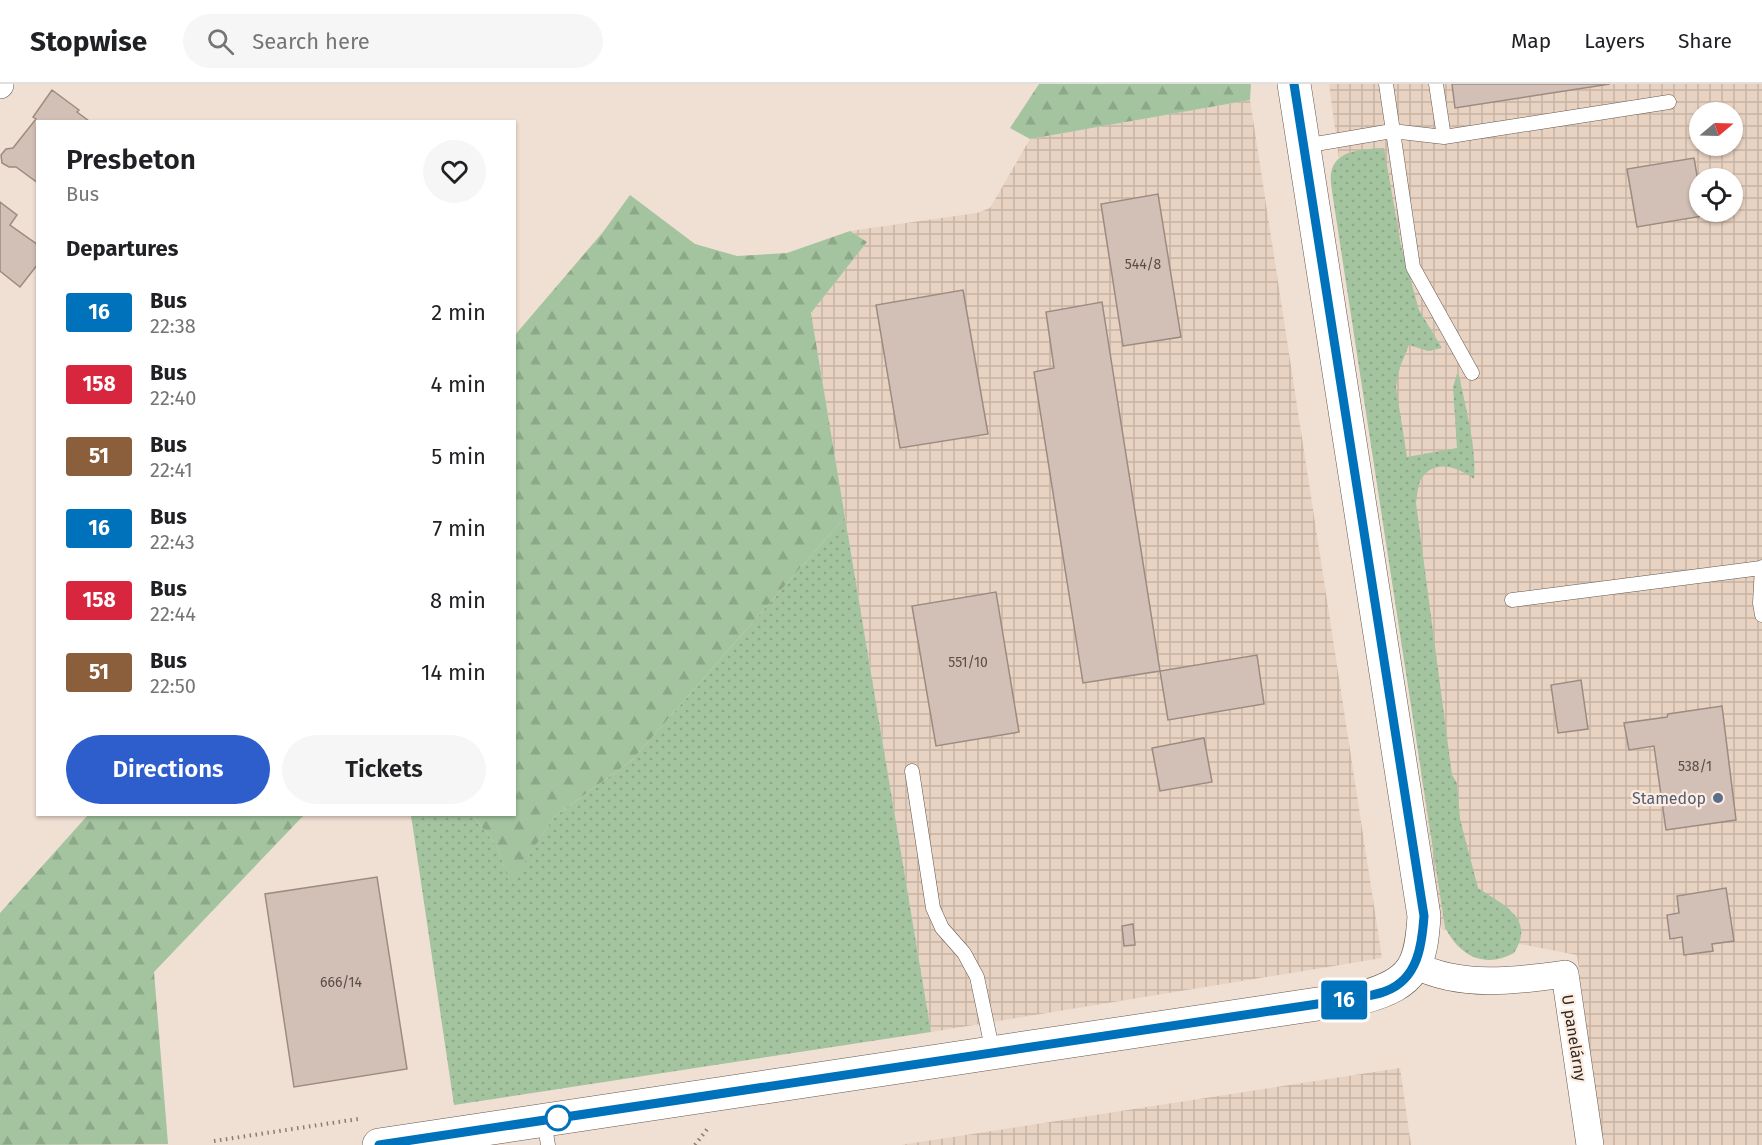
<!DOCTYPE html>
<html lang="en">
<head>
<meta charset="utf-8">
<style>
	body { margin:0; font-family:"Fira Sans",sans-serif; background:#f6f6f6; color:#202124; height:100vh; display:flex; flex-direction:column; font-size:22px; white-space:nowrap }
	* { box-sizing:border-box; margin:0 }
	p { font-size:20px; color:#757577 }
	.icon { flex:none; width:33px; height:33px; fill:none; stroke:currentColor; stroke-width:2; stroke-linecap:round; stroke-linejoin:round }
	.map { position:relative; flex:1; overflow:hidden }
	.panel { position:absolute; left:36px; top:36px; width:480px; height:696px; display:flex; flex-direction:column; background:#fff; border-radius:0px; box-shadow:0 2px 4px #0004 }
	.panel>* { flex:none }
	.badge { padding:0 12px; border-radius:4px; font-size:21px; line-height:39px }
	.needle { width:39px; rotate:71deg }
	.controls { position:absolute; left:1689px; top:18px; display:grid; gap:12px }
	.controls a { display:grid; place-items:center; width:54px; height:54px; border-radius:50%; background:#fff; box-shadow:0 2px 4px #0004; font-size:30px }
	.map>.badge { position:absolute; translate:-50% -50%; box-shadow:0 0 0 3px #fff }
	h2 { padding:0 30px; font-size:22px; line-height:54px }
	.round { display:grid; place-items:center; flex:none; width:63px; height:63px; border-radius:32px; background:#f6f6f6 }
	.summary { display:flex; align-items:center; justify-content:space-between; height:102px; padding:0 30px }
	h1 { font-size:28px; font-weight:600; line-height:45px }
	.primary-button { display:flex; gap:12px; margin-top:auto; padding:12px 30px }
	.primary-button a { flex:1; height:69px; border-radius:36px; background:#2e5dcc; color:#fff; font-size:24px; font-weight:600; line-height:69px; text-align:center }
	.primary-button a+a { background:#f6f6f6; color:#202124 }
	ul { padding:0; list-style:none }
	li { display:flex; align-items:center; gap:18px; height:72px; padding:0 30px }
	li div { flex:1 }
	li b { display:block; font-size:22px }
	li em { font-style:normal }
	li .badge { min-width:66px; font-weight:700; text-align:center }
	header { display:flex; align-items:center; gap:36px; box-sizing:border-box; height:84px; padding:0 30px; background:#fff; border-bottom:2px solid #e0e0e0 }
	header strong { font-size:28px }
	nav { display:flex; gap:33px; margin-inline-start:auto; font-size:21px }
	.search { width:420px; height:54px; background:#f6f6f6; display:flex; align-items:center; gap:15px; box-sizing:border-box; padding:0 21px; border-radius:33px; color:#757577; font-size:22px }
	.map>svg:first-child { display:block }
</style>
</head>
<body>
<header>
<strong>Stopwise</strong>
<div class="search"><svg class="icon" aria-label="search" viewBox="0 0 24 24"><circle cx="10" cy="10" r="6"/><path d="M15 15l6 6"/></svg>Search here</div>
<nav><a>Map</a><a>Layers</a><a>Share</a></nav>
</header>
<div class="map">
<svg width="1762" height="1061" viewBox="0 0 1762 1061">
	<defs>
		<pattern id="industrial-grid" width="8" height="8" patternUnits="userSpaceOnUse" patternTransform="scale(1.5)"><rect width="8" height="8" fill="#e8d2c1"/><path d="M0 4h8M4 0v8" fill="none" stroke="#c7b4a6"/></pattern>
		<pattern id="grass-dots" width="8" height="8" patternUnits="userSpaceOnUse" patternTransform="scale(1.5)"><rect width="8" height="8" fill="#a3c49f"/><path d="M2 2h.1M6 6h.1" fill="none" stroke="#8da889" stroke-width="1.8" stroke-linecap="round"/></pattern>
		<pattern id="forest-firs" width="22" height="20" patternUnits="userSpaceOnUse" patternTransform="scale(1.5)"><rect width="22" height="20" fill="#a3c49f"/><path d="M5 1l3.5 6h-7zM16 11l3.5 6h-7z" fill="#8da889"/></pattern>
	</defs>
	<rect width="100%" height="100%" fill="#f0dfd3"/>
	<path fill="url(#industrial-grid)" fill-rule="evenodd" d="M1329,0H1762V1061H1602L1577,871L1442,845ZM1700,28H1732V62H1700ZM1700,94H1732V128H1700Z
		M1250,16L1382,874L931,948L811,229L867,158L850,147L977,129L990,124L1030,55Z
		M1400,984L1411,1061H901Z"/>
	<path fill="url(#grass-dots)" d="M1384,64L1401,162L1419,226L1442,264L1428,267L1409,261L1400,283L1396,303L1407,373L1457,364L1453,303L1457,290L1459,291C1465,322 1477,363 1474,395C1458,383 1435,374 1421,395C1418,401 1417,412 1416,419L1452,691L1457,699L1460,735L1478,804C1503,821 1536,834 1514,869C1485,885 1459,872 1445,843L1333,114C1332,105 1329,94 1332,85C1338,65 1367,65 1384,64Z
		M845,433L931,948L454,1021L411,731H472L497,762L510,800L554,733L632,676Z"/>
	<path fill="url(#forest-firs)" d="M1039,0H1251L1250,16L1030,55L1010,44Z
		M630,111L695,160L737,172L787,169L850,147L867,158L811,229L845,433L632,676L554,733L510,801L497,762L472,731L514,730L515,251L603,148Z
		M88,731H304L154,888L168,1060L0,1061V829Z"/>
	<path fill="#d2bfb6" stroke="#9c8b81" stroke-width="1.5" d="M1452,0H1610L1455,24Z
		M52,6L79,26L77,28L89,37L38,38V99L16,83H9L2,79L1,71L6,65L13,64L36,35L33,33Z
		M1694,74L1700,109V128H1702L1703,132L1637,143L1627,85Z
		M1158,110L1181,253L1123,262L1101,120Z
		M0,118L17,131L10,141L38,161V180L20,203L0,187Z
		M963,206L988,350L900,364L876,221Z
		M1102,218L1160,587L1083,599L1034,288L1054,284L1046,228Z
		M996,508L1019,648L936,662L912,522Z
		M1257,571L1264,620L1168,636L1160,587Z
		M1581,596L1588,645L1558,649L1551,601Z
		M1722,622L1736,736L1666,746L1654,662L1629,666L1624,639L1667,633L1668,630Z
		M1204,654L1212,698L1160,707L1152,664Z
		M377,793L407,985L294,1003L265,810Z
		M1726,804L1734,857L1712,860L1713,867L1684,871L1682,853L1670,855L1667,831L1679,829L1677,812Z
		M1133,840L1135,861L1124,862L1122,842Z"/>
	<g fill="none" stroke-linecap="round" stroke-linejoin="round">
		<defs>
			<path id="service" d="M1386,0L1413,183L1472,289
				M1436,0L1444,53
				M1304,62L1392,47L1444,53L1669,18
				M1762,483L1760,519L1762,531
				M1512,516L1761,484
				M912,687L933,824L942,844L964,869L977,893L993,969
				M544,1036L548,1061"/>
			<path id="minor" d="M0,1V0
				M1415,881C1460,904 1516,897 1565,890L1590,1061"/>
			<path id="tertiary" d="M379,1061L1364,913C1414,899 1421,881 1424,832L1294,0"/>
		</defs>
		<use href="#service" stroke="#65574d" stroke-width="15"/>
		<use href="#minor" stroke="#65574d" stroke-width="28"/>
		<use href="#tertiary" stroke="#65574d" stroke-width="34"/>
		<path stroke="#887d74" stroke-width="4" stroke-dasharray="1.5 4.5" stroke-linecap="butt" d="M214,1057L358,1035
			M695,1061L708,1044"/>
		<use href="#service" stroke="#fff" stroke-width="14"/>
		<use href="#minor" stroke="#fff" stroke-width="27"/>
		<use href="#tertiary" stroke="#fff" stroke-width="33"/>
	</g>
	<g fill="none" stroke-linecap="round" stroke-linejoin="round">
		<defs>
			<path id="line" d="M379,1061L1364,913C1371,911 1379,910 1386,907C1418,895 1422,861 1424,832L1294,0"/>
		</defs>
		<use href="#line" stroke="#fff" stroke-width="14"/>
		<use href="#line" stroke="#0072bc" stroke-width="9"/>
	</g>
	<circle fill="#5c6f8a" stroke="#feece0" stroke-width="2" cx="1718" cy="714" r="6"/>
	<circle fill="#fff" stroke="#0072bc" stroke-width="3" cx="558" cy="1034" r="12"/>
	<g text-anchor="middle" dominant-baseline="central" stroke-width="4.5" stroke-linejoin="round" paint-order="stroke">
		<g font-size="14" fill="#584e48">
			<text x="1143" y="180">544/8</text>
			<text x="968" y="578">551/10</text>
			<text x="1695" y="682">538/1</text>
			<text x="341" y="898">666/14</text>
		</g>
		<g font-size="16" fill="#4e5e75" stroke="#feece0" text-anchor="end">
			<text x="1706" y="714">Stamedop</text>
		</g>
		<g font-size="16" fill="#2f2924" stroke="#feece0">
			<text transform="translate(1574 954) rotate(81)">U panelárny</text>
		</g>
	</g>
</svg>
<div class="controls">
<a><svg class="needle" viewBox="-14 -14 28 28"><path d="M0-13l5 13h-10z" fill="#e53935"/><path d="M0 13l5-13h-10z" fill="#757577"/></svg></a>
<a><svg class="icon" aria-label="locate" viewBox="0 0 24 24"><circle cx="12" cy="12" r="6"/><path d="M12 2v4M12 18v4M2 12h4M18 12h4"/></svg></a>
</div>
<b class="badge" style="left:1344px;top:916px;background:#0072bc;color:#fff">16</b>
<section class="panel">
<div class="summary"><div><h1>Presbeton</h1><p>Bus</p></div><a class="round"><svg class="icon" aria-label="heart" viewBox="0 0 24 24"><path d="M12 20l-8-8c-3-5 5-10 8-4 3-6 11-1 8 4z"/></svg></a></div>
<h2>Departures</h2>
<ul>
<li><span class="badge" style="background:#0072bc;color:#fff">16</span><div><b>Bus</b><p>22:38</p></div><em>2 min</em></li>
<li><span class="badge" style="background:#d7263d;color:#fff">158</span><div><b>Bus</b><p>22:40</p></div><em>4 min</em></li>
<li><span class="badge" style="background:#8b5e3c;color:#fff">51</span><div><b>Bus</b><p>22:41</p></div><em>5 min</em></li>
<li><span class="badge" style="background:#0072bc;color:#fff">16</span><div><b>Bus</b><p>22:43</p></div><em>7 min</em></li>
<li><span class="badge" style="background:#d7263d;color:#fff">158</span><div><b>Bus</b><p>22:44</p></div><em>8 min</em></li>
<li><span class="badge" style="background:#8b5e3c;color:#fff">51</span><div><b>Bus</b><p>22:50</p></div><em>14 min</em></li>
</ul>
<div class="primary-button"><a>Directions</a><a>Tickets</a></div>
</section>
</div>
</body>
</html>
